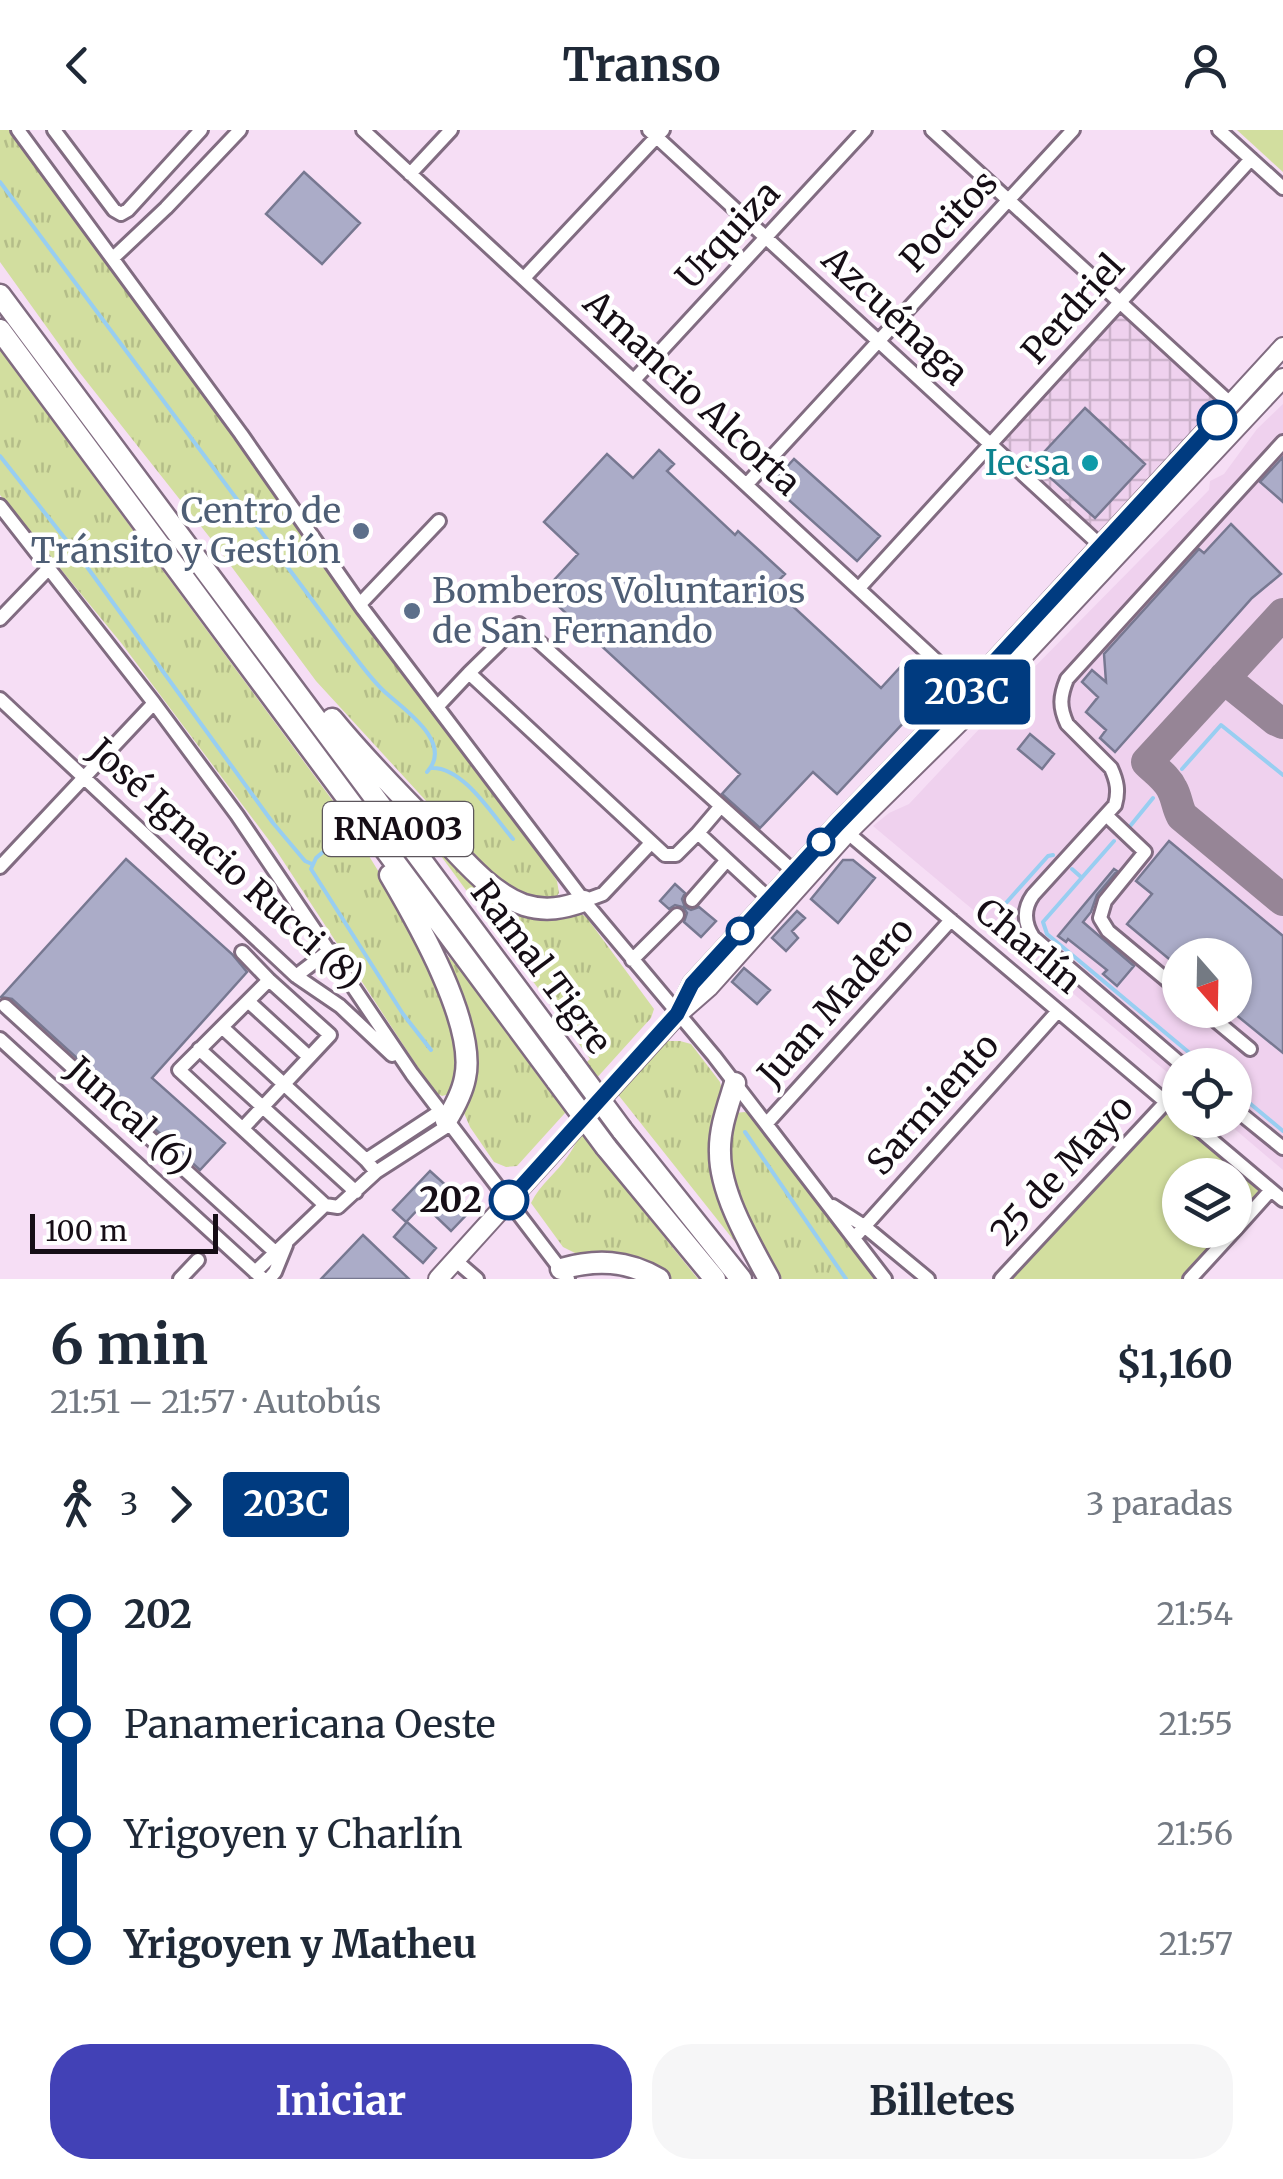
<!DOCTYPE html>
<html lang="es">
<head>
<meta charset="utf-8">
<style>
	body { margin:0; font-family:Merriweather,serif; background:#f6f6f7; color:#1f2937; height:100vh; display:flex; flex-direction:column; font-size:38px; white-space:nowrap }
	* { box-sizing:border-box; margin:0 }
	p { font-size:32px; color:#747a83 }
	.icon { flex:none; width:55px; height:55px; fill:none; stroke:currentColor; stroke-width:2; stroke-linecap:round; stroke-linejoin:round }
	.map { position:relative; height:1149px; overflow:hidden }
	.panel { display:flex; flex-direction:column; background:#fff; flex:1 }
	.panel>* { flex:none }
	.badge { padding:0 20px; border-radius:8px; font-size:35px; line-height:65px }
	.needle { width:65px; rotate:160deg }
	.tools { position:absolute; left:1162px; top:808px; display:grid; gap:20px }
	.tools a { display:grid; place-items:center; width:90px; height:90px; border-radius:50%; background:#fff; box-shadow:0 2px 8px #0004; font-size:50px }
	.scale { position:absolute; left:30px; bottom:25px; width:188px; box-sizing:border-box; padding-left:10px; border:5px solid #160e16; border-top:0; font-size:28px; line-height:35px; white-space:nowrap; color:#160e16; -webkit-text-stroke:8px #fff; paint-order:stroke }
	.map>.badge { position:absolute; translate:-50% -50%; box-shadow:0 0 0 5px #fff }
	.legs { display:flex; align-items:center; gap:15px; height:110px; padding:0 50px; font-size:32px }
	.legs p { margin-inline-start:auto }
	.summary { display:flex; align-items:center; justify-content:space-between; height:170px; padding:0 50px }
	h1 { font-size:55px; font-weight:700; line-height:75px }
	.action { display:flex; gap:20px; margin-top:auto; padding:20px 50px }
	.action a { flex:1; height:115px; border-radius:40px; background:#4241b6; color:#fff; font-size:40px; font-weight:700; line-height:115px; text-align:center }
	.action a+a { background:#f6f6f7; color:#1f2937 }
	ul { padding:0 50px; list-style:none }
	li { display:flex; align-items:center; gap:35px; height:110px; font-size:38px }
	li i { display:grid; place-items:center; width:15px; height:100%; margin:0 12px; background:currentColor }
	li i::after { content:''; width:25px; height:25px; margin:-12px; border:8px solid; border-radius:50%; background:#fff }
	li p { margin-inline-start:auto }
	li:first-child i { background:linear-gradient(#0000 50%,currentColor 0) }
	li:last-child i { background:linear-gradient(currentColor 50%,#0000 0) }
	header { display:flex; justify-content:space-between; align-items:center; height:130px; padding:0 50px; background:#fff; font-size:45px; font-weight:700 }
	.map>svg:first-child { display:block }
</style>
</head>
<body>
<header><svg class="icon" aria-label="back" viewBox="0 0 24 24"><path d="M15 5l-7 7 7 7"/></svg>Transo<svg class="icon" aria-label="person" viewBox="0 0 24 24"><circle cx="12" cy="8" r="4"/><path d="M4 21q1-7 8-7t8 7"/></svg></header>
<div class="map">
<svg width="1283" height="1149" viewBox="0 0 1283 1149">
	<defs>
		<pattern id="industrial-grid" width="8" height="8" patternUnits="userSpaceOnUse" patternTransform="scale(2.5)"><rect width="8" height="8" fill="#efd1ee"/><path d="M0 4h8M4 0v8" fill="none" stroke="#ccb2cb"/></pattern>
		<pattern id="grass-tufts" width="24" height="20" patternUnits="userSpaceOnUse" patternTransform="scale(2.5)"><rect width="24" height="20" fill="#d2de9f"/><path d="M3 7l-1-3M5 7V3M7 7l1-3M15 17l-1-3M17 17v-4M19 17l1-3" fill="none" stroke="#b4bd88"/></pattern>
	</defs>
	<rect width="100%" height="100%" fill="#f6def5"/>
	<path fill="url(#industrial-grid)" d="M1119,179L1219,272L1099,407L998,314Z"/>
	<path fill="#efd1ee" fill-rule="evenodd" d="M1283,274V1040L1224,990H1235V935H1180V953L873,696L889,683L909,674L997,580L1003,569L1209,360L1210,351L1224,344L1257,299ZM1180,825H1235V880H1180Z"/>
	<path fill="url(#grass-tufts)" d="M0,0H13L543,730L557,751L559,763L553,771H541L516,763L484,734L316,551L211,409L76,238L0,132Z
		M0,220L347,690L421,811L460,907L453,963L442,966L434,962L274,717L122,514L0,365Z
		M394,662L491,759L579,782L587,788L654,879L651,888L517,1036L506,1037L494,1032L470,997L464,983L468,963L452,846L441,819L458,837L552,965L590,929Z
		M668,911H680L691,914L720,952L724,969L717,993L751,1132L616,962Z
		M745,982L753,986L766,999L877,1149H782C754,1104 712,1037 734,983Z
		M582,1005L698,1149H667L575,1123L563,1117L531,1073C540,1054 557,1043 568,1026C574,1018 575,1012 582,1005Z"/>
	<path fill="#d2de9f" d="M1237,0H1283V42Z
		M1168,983L1257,1055L1259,1060L1235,1089V1045H1180V1100H1225L1181,1149H1009Z"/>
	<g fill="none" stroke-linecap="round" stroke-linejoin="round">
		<path stroke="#98cef1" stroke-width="4" d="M0,52L345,514C358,530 370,549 386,563C405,580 454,613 427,642
			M0,326L82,430L273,693L305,731L312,734
			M431,638C463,636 493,686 513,709
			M1182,639L1221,595L1283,645
			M1131,695L1153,668
			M1114,711L1043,792L1047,804L1204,935
			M323,722L316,728L311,739L403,884L431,920
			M1072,739L1081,747
			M1006,773L1048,726L1053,725
			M1235,961L1283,1001
			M745,1002L846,1149"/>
		<path stroke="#968596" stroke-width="32" d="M1283,484L1147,632C1155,640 1167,648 1172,659C1177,668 1177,677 1182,686L1283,770
			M1224,548L1276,590L1283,593"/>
	</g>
	<path fill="#abacc8" stroke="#777891" stroke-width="2.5" d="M304,42L360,93L322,134L266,84Z
		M1085,278L1145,334L1095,388L1034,333Z
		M659,320L674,334L667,341L735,405L738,401L785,444L772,457L881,558L904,533L934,560L837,664L813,642L760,698L722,664L740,644L543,462L578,424L544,392L607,324L633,348Z
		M1283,327V372L1260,352Z
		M794,329L880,406L857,431L771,354Z
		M1231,394L1281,444L1252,468L1115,622L1100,608L1106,600L1086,582L1098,567L1082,552L1092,540L1106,552L1104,524L1199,419L1204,423Z
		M1030,604L1054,624L1042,639L1018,619Z
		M1169,711L1283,806V923L1235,884V825H1180V838L1127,794L1152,764L1136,751Z
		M126,729L232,824L247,842L152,948L225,1013L200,1040L12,869L1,867Z
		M843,730H853L875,748L838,793L811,769Z
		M1114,739L1117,741L1097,765L1091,782L1083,792L1134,836L1117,856L1103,844L1107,840L1068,809L1066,812L1058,806Z
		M675,754L685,763L682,769L685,777L691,780L699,777L716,791L701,807L684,792L687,783L683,777L675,775L669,779L660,771Z
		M797,781L805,788L792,801L798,808L786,821L772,808Z
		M744,838L770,860L757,874L732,852Z
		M430,1041L472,1079L451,1101L423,1074L406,1092L393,1080Z
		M407,1092L436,1118L423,1133L394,1107Z
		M363,1105L409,1149H321Z"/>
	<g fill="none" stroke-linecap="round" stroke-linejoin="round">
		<defs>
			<path id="minor" d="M18,0L241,304L363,479L584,771L714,926L885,1149
				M54,0L114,80L121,84L128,80L201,0
				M363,0L971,563
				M649,0L1101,416
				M932,0L1231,274
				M1219,0L1283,58
				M410,44L451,0
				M113,128L166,78L240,0
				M524,148L663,0
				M634,250L865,0
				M747,354L1073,0
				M0,376L154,573L237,685L412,944L568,1149
				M859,458L1251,29
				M360,474L439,391
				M0,489L49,438
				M0,569L296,846L340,876L392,925
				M437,577L469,543
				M1106,685L1145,722L1105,771L1100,788L1108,801L1180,861
				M842,698L1180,984
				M698,703L721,676
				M0,737L154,573
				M769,769L698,703L676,725H665L469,543L519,494L794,742
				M692,770L727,730
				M584,771L603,764L651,713
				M242,822L269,850L330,905L243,998
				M632,830L677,785
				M296,846L330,820
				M269,850L179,940L325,1075L338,1077L376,1042L449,995
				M249,872L309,927
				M5,876L275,1122
				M1203,880L1250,919
				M223,898L366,1030L376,1042
				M0,909L263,1149
				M199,919L356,1062
				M1182,935L1033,807C1024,793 1023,779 1033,765L1115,675C1119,661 1117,651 1111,638L1067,594C1059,577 1060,566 1067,549L1283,312
				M1235,979L1283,1018
				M1188,990L1283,1070
				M767,993L951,790
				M366,1030L439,982
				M833,1076L864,1096L928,1149
				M1235,1100L1271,1060
				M854,1108L1058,881
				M455,1130L477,1149
				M255,1142L325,1075
				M180,1149L198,1130
				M269,1149L275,1142L286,1115
				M1001,1149L1166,972
				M1190,1149L1235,1100"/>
			<path id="major" d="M681,877L692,854L838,694L968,560L1283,217
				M438,1149L677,885L709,857L847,703L981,571L1283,248"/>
			<path id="highway" d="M0,165L574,935
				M0,200L557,951
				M332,589C365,629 400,665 437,702C462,728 489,762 524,775C546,782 564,778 584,771
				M390,745C417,791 477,895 465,948C462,964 454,978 446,991
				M735,953C728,976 719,999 720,1023C720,1064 750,1114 769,1149
				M622,1000L741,1149
				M606,1017L715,1149
				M561,1139C596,1129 627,1130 659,1149"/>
		</defs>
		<use href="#minor" stroke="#816c81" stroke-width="18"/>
		<use href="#major" stroke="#816c81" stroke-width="22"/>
		<use href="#highway" stroke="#816c81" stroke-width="25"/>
		<use href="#minor" stroke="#fff" stroke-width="12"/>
		<use href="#major" stroke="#fff" stroke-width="18"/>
		<use href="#highway" stroke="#fff" stroke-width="20"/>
		<defs>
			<path id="highway-bridge" d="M574,935L622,1000
				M557,951L606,1017"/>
		</defs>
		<use href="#highway-bridge" stroke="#816c81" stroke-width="25" stroke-linecap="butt"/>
		<use href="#highway-bridge" stroke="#fff" stroke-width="20"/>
	</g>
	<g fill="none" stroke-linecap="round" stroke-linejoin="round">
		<defs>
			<path id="line-1" d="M509,1070L677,884L692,854L838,694L968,560L1217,290"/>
		</defs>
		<use href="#line-1" stroke="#fff" stroke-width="22"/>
		<use href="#line-1" stroke="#003b80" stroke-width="15"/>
	</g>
	<g fill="#fff" stroke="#003b80" stroke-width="5">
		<circle cx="1217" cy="290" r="18"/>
		<circle cx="821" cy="712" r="12"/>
		<circle cx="740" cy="801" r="12"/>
		<circle cx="509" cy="1070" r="18"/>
	</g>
	<circle fill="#0f9aa8" stroke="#fff" stroke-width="4" cx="1090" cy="333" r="10"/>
	<g fill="#5c6f8a" stroke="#fff" stroke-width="4">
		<circle cx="361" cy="401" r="10"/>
		<circle cx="412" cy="481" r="10"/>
	</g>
	<g text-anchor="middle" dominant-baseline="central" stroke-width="9" stroke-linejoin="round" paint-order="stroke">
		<rect fill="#fff" stroke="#5c565c" stroke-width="2.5" x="323" y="672" width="150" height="54" rx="8"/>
		<g font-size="32" font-weight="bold" fill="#160e16">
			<text x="398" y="699">RNA003</text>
		</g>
		<g font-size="35" fill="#160e16" stroke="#fff">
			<text transform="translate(949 91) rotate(-47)">Pocitos</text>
			<text transform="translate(728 105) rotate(-47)">Urquiza</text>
			<text transform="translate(1073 179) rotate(-48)">Perdriel</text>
			<text transform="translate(895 186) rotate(43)">Azcuénaga</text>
			<text transform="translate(692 263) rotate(43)">Amancio Alcorta</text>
			<text transform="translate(226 734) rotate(42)">José Ignacio Rucci (8)</text>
			<text transform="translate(1028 816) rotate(40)">Charlín</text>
			<text transform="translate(541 837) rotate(53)">Ramal Tigre</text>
			<text transform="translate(836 872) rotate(-48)">Juan Madero</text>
			<text transform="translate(933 974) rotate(-48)">Sarmiento</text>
			<text transform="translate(130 986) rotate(42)">Juncal (6)</text>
			<text transform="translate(1062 1040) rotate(-47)">25 de Mayo</text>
		</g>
		<g font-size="35" fill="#0d838f" stroke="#fff" text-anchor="end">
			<text x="1070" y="333">Iecsa</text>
		</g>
		<g font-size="35" fill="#4e5e75" stroke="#fff" text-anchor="end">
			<text x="341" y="381">Centro de<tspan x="341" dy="40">Tránsito y Gestión</tspan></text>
			<text x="432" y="461" text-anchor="start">Bomberos Voluntarios<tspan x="432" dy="40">de San Fernando</tspan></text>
		</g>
		<g font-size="35" font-weight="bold" fill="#160e16" stroke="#fff" text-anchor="end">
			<text x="482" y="1070">202</text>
		</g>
	</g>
</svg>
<div class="tools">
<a><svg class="needle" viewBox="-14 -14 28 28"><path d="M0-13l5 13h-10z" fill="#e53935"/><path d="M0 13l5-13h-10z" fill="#747a83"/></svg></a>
<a><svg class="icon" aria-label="locate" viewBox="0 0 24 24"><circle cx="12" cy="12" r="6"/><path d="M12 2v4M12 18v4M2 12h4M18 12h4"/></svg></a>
<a><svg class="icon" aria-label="layers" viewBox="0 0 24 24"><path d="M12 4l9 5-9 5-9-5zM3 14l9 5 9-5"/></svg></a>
</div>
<div class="scale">100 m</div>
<b class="badge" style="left:967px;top:562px;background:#003b80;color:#fff">203C</b>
</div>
<section class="panel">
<div class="summary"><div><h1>6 min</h1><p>21:51 – 21:57 · Autobús</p></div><b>$1,160</b></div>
<div class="legs"><svg class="icon" aria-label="walk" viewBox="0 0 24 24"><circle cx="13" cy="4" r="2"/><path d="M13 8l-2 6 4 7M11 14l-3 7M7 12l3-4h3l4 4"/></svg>3<svg class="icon" aria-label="forward" viewBox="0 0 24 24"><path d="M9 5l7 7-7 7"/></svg><b class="badge" style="background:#003b80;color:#fff">203C</b><p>3 paradas</p></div>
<ul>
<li><i style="color:#003b80"></i><b>202</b><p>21:54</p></li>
<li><i style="color:#003b80"></i><span>Panamericana Oeste</span><p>21:55</p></li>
<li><i style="color:#003b80"></i><span>Yrigoyen y Charlín</span><p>21:56</p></li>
<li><i style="color:#003b80"></i><b>Yrigoyen y Matheu</b><p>21:57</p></li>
</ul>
<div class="action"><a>Iniciar</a><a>Billetes</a></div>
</section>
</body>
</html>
